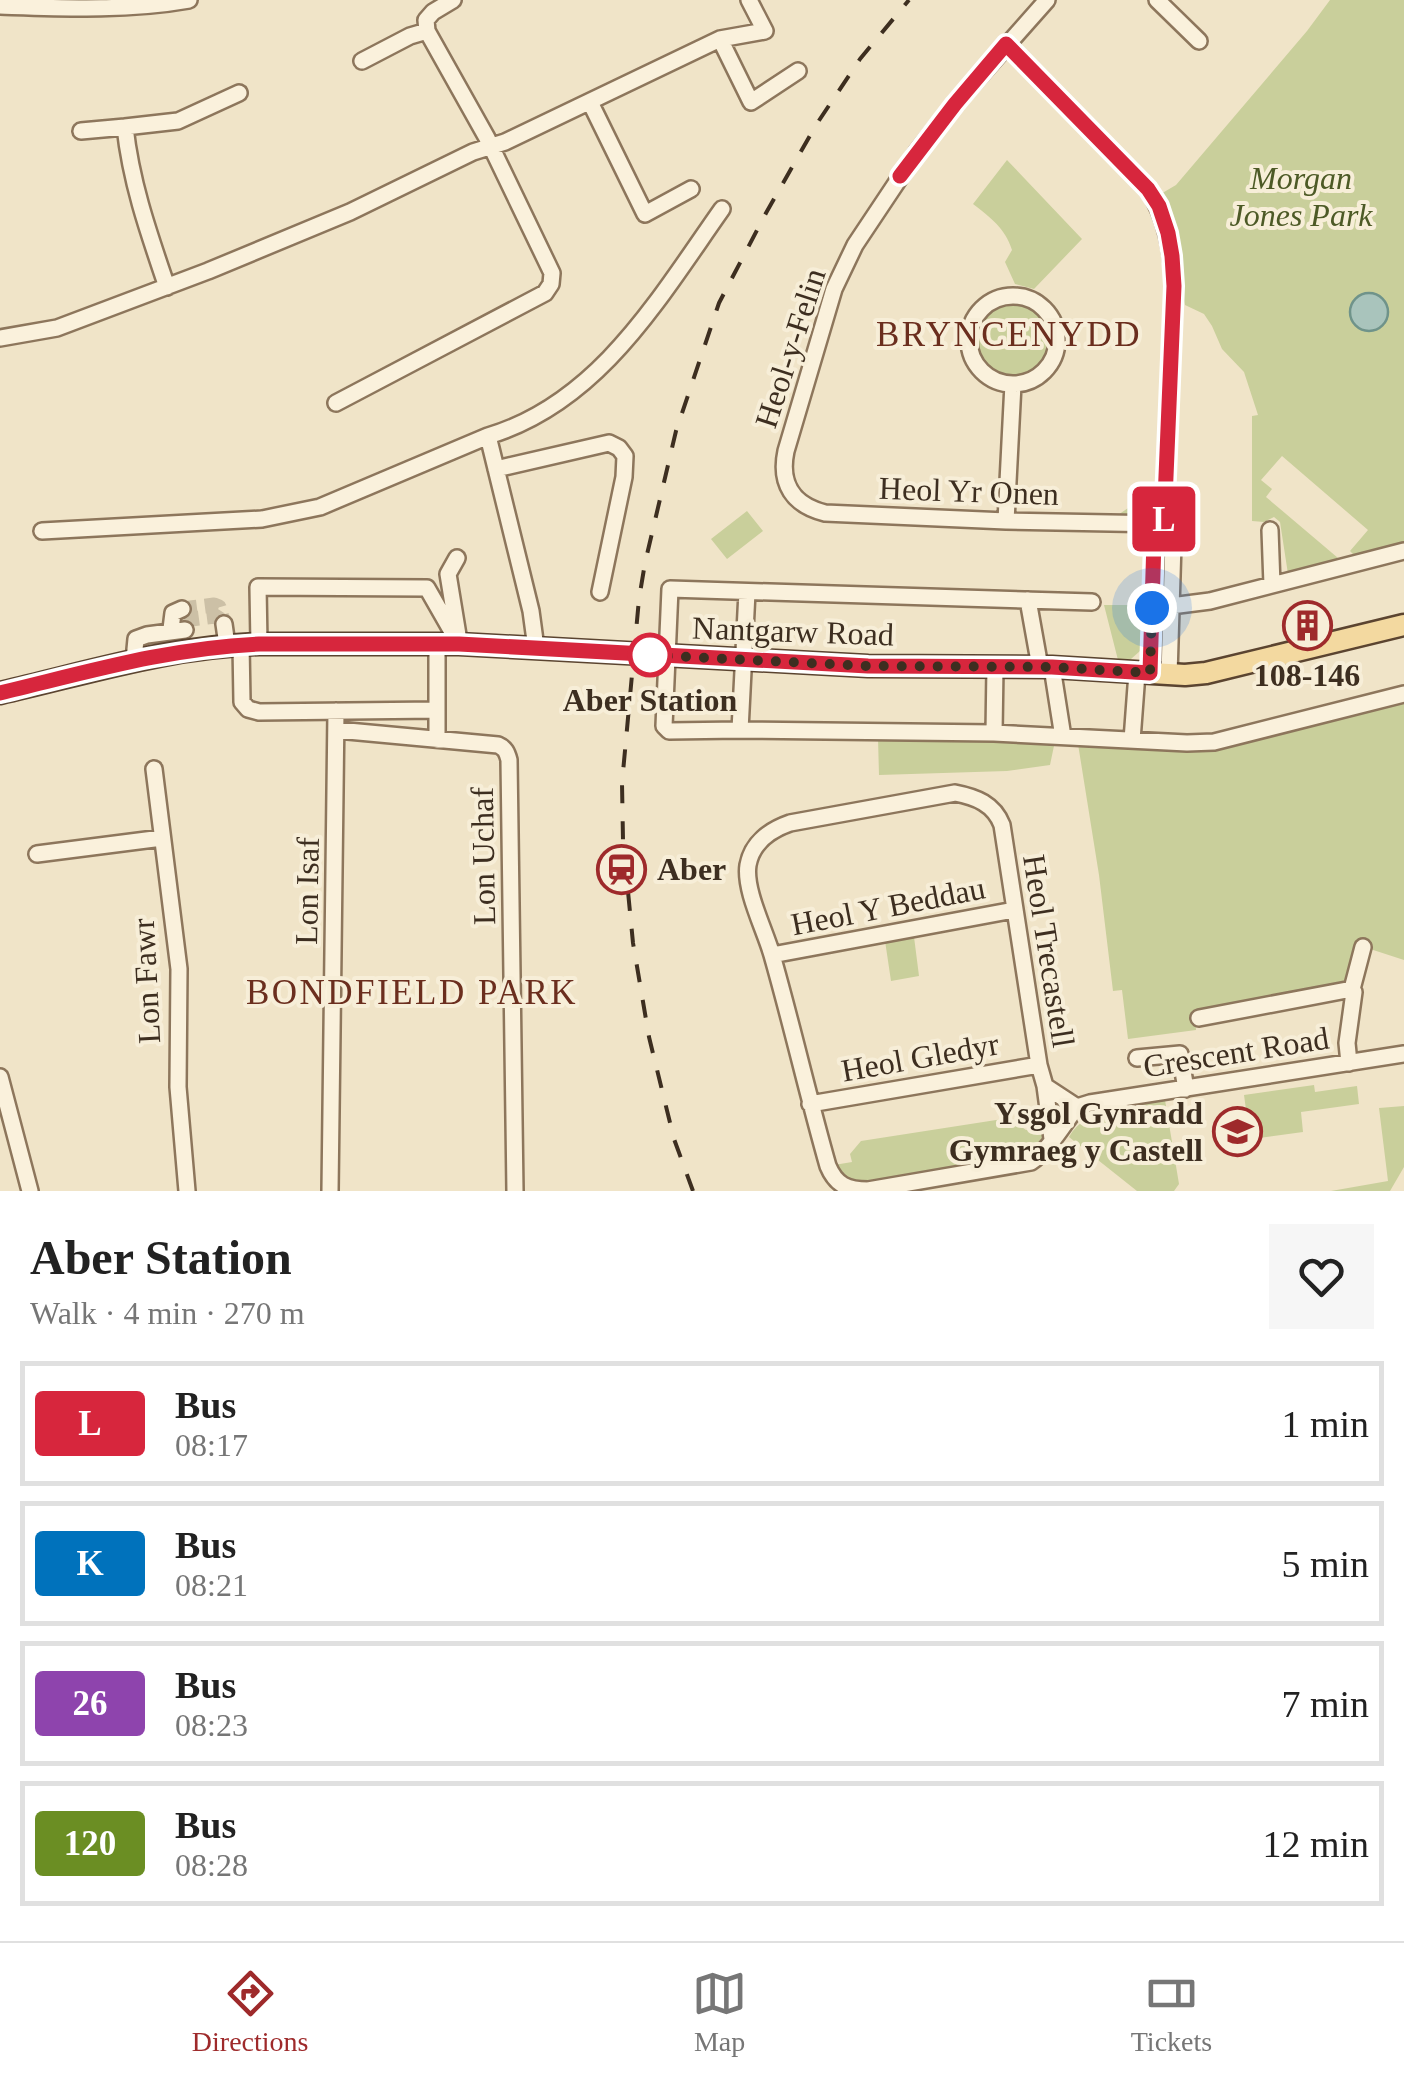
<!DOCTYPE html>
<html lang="en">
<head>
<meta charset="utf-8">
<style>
	body { margin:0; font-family:"Times New Roman",serif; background:#f6f6f6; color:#222; height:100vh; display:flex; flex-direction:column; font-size:38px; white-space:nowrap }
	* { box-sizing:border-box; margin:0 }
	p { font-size:32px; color:#767676 }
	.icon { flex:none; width:55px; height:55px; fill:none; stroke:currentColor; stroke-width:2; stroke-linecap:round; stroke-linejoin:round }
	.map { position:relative; height:1191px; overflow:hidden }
	.sheet { display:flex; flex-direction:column; background:#fff; flex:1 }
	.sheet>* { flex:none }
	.badge { padding:0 20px; border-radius:8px; font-size:35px; line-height:65px }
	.you { position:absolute; width:50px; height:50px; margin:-25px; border:8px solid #fff; border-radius:50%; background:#1a73e8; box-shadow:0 0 0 15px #1a73e833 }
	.map>.badge { position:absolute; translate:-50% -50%; box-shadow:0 0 0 5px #fff }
	.round { display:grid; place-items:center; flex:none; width:105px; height:105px; border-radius:0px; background:#f6f6f6 }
	.headline { display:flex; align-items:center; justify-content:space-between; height:170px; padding:0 30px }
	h1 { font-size:48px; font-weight:800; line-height:75px }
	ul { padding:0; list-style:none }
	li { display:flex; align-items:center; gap:30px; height:125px; margin:0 20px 15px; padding:0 10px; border:5px solid #e0e0e0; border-radius:0px }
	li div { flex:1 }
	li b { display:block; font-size:38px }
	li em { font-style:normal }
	li .badge { min-width:110px; font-weight:700; text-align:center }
	.tabs { display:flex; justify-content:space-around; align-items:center; height:140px; border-top:2px solid #e0e0e0; background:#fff; font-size:28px; color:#767676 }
	.tabs a { display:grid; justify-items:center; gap:5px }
	.tabs .active { color:#9e2a2b }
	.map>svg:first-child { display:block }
</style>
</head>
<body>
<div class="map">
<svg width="1404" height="1191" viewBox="0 0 1404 1191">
	<rect width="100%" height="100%" fill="#f0e4c8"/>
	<path fill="#c9cf9b" d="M1330,0H1404V542L1355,556L1350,551L1368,530L1282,456L1261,480L1272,489L1266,497L1338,558L1337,562L1288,574L1280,522L1274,517L1264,522L1252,521V416L1258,415L1244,372L1222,349L1212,326L1204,314L1185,305L1159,195L1176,185L1307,31Z
		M1007,160L1082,239L1034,289L1015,284L1005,262L1012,250C1005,228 991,218 973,204Z
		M976 338a37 37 0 1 1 74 0a37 37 0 1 1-74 0Z
		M1165,483L1170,533L1169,675L1150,673L1154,540L1163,524L1106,523Z
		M747,511L763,531L727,559L711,539Z
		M1104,605H1142L1140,651L1131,659L1118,660Z
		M1404,698V960L1364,947L1352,989L1195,1017L1196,1030L1128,1039L1122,990L1113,991L1099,875L1078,744L1189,746Z
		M878,738L1055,741L1050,765L1007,771L879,775Z
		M913,929L919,976L891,981L884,934Z
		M1314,1085L1315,1092L1357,1086L1359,1104L1301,1112L1303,1132L1230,1142L1227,1120L1247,1117L1244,1095Z
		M1165,1100L1179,1184L1174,1191H1137L1069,1137C1086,1106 1133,1105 1165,1100Z
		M1404,1106V1167L1390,1191H1331L1388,1181L1379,1108Z
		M1009,1118L1026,1130L1050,1125L1044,1154L854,1190L828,1166L852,1162L850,1154L861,1141Z"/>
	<path fill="#a9c4bc" stroke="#6f938a" stroke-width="2.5" d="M1350 312a19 19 0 1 1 38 0a19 19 0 1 1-38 0Z"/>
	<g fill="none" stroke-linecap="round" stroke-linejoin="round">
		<path stroke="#ccc0a6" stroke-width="15" stroke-dasharray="15 8" stroke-linecap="butt" d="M182,609L214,605L219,607L224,624
			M184,620L215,616L224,622"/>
		<defs>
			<path id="minor" d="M1047,0L955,104L917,152L855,245L834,289L786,451C779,484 793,505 825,513L1006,521L1164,524
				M1157,0L1199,41
				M0,6C63,8 127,11 189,0
				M720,39L751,102L798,71
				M1006,44L1148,189C1167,219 1172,251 1174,286L1164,524L1154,540L1150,673
				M362,61L410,36L427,31
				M590,102L645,214L691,189
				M81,131L125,127
				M167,287C149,234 131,183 125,127L178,121L239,93
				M969 340a44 44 0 1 1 88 0a44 44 0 1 1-88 0Z
				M0,338L57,328L208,271L350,212L473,152L505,142L720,39L765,31L749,0
				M336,403L545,293L551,284L552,273L487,138L427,31L426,20L433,12L453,0
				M488,436C599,403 659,298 722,209
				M496,469L609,443L619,448L625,456L624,477L600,592
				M1006,521L1013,384
				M1164,524L1173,543L1169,675
				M1270,530L1272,585
				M42,531L262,519L320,507L488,436L531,611L536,648
				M457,558L448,574L458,635
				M747,592L740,730L669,731L664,726L670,589L1092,602
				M1028,600L1040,667
				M1171,606L1210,601L1404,551
				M224,624L227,645
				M169,632L171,629L173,613L182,609
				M241,644L242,702L248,709L259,712L437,710
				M259,644L258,587L427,588L459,644
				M437,644V740
				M134,660L136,639L147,635L185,630
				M1052,667L1063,737
				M337,730L498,745C505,748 507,752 509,760L515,1191
				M740,730L994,733L1187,743L1214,742L1404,694
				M994,733L995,667
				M1132,740L1137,673
				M154,769L179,969L178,1087L187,1191
				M955,793C976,797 994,804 1002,825L1039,1065L1045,1086L1077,1107C1063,1125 1049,1150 1031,1162L868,1190C847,1190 836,1185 828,1166C808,1096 792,1025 772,955C765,930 744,890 748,865C752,843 770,830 790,823Z
				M37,854L162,838
				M772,955L1014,910
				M1352,989L1363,947
				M1199,1018L1352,989L1354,992L1347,1043L1349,1063
				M1137,1058L1180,1054L1186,1089
				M0,1077L30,1191
				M1045,1086L1052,1139
				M810,1104L1039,1065
				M1077,1107L1090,1103L1404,1054
				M330,1191L336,711"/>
			<path id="major" d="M0,693C88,673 168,647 259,644H459L868,666L1052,667L1185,675L1206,673L1404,625"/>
		</defs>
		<use href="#minor" stroke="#8d765c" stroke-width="20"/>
		<use href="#major" stroke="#5b4430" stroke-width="25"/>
		<use href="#minor" stroke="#faf1dc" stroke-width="15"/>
		<use href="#major" stroke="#f3d9a0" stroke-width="20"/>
		<path stroke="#3d2e20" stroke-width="4" stroke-dasharray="18 18" stroke-linecap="butt" d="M693,1191L674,1139L649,1037L633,943L623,840L622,783L639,599L645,563L676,431L719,303L766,213L816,125L860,59L909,0"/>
	</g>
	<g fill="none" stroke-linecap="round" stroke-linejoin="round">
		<defs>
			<path id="line" d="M0,693C88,672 168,648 259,644H459L868,666L1052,667L1150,673L1154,540L1164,524L1174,286L1172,256L1168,233L1159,206L1148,189L1006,44L955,104L900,176"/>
		</defs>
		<use href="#line" stroke="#fff" stroke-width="22"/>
		<use href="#line" stroke="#d7263d" stroke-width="15"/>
		<path stroke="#3d2e20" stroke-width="10" stroke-dasharray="0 18" d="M650,655L868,666L1052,667L1150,673L1152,608"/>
	</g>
	<defs>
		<symbol id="building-ring" viewBox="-11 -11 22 22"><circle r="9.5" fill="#f7eed8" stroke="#9e2a2b" stroke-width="1.5"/><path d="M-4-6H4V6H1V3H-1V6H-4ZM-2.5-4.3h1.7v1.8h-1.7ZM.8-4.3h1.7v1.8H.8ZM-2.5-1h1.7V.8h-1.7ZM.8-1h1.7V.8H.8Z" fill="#9e2a2b"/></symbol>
		<symbol id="station-ring" viewBox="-11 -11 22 22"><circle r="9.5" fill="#f7eed8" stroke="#9e2a2b" stroke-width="1.5"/><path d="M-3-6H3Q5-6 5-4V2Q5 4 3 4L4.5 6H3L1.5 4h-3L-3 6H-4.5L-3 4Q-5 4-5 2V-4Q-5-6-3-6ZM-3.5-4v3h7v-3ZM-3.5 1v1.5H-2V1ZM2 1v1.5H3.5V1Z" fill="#9e2a2b"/></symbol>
		<symbol id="school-ring" viewBox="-11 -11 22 22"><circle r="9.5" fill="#f7eed8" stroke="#9e2a2b" stroke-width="1.5"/><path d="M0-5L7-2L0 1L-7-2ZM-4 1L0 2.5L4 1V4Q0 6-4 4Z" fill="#9e2a2b"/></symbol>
	</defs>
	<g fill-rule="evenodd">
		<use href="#building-ring" x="1280" y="598" width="55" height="55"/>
		<use href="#station-ring" x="594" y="842" width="55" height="55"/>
		<use href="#school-ring" x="1210" y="1104" width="55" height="55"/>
	</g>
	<circle fill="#fff" stroke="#d7263d" stroke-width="5" cx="650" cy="655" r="20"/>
	<g text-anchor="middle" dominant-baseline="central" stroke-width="8" stroke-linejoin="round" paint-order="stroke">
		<g font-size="32" font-style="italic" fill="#4d5a26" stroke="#f7eed8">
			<text x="1301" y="178">Morgan<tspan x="1301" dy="37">Jones Park</tspan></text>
		</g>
		<g font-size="32" fill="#3d2e20" stroke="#f7eed8">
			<text transform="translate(790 348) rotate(-72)">Heol-y-Felin</text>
			<text transform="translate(969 491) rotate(2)">Heol Yr Onen</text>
			<text transform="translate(793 631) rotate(2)">Nantgarw Road</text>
			<text transform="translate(483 856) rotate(-91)">Lon Uchaf</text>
			<text transform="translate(307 891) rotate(-89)">Lon Isaf</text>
			<text transform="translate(888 906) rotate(-11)">Heol Y Beddau</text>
			<text transform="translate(1049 951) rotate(81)">Heol Trecastell</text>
			<text transform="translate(146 981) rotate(-93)">Lon Fawr</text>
			<text transform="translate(1236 1052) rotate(-9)">Crescent Road</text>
			<text transform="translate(920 1057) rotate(-10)">Heol Gledyr</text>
		</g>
		<g font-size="32" font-weight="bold" fill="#3d2e20" stroke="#f7eed8">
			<text x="1307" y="675">108-146</text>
			<text x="657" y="869" text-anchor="start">Aber</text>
			<text x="1203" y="1113" text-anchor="end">Ysgol Gynradd<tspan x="1203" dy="37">Gymraeg y Castell</tspan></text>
		</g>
		<g font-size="32" font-weight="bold" fill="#3d2e20" stroke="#f7eed8">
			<text x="650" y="700">Aber Station</text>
		</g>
		<g font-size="35" letter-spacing="2.5" fill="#6b2e1e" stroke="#f7eed8">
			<text x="1009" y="334">BRYNCENYDD</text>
			<text x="412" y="992">BONDFIELD PARK</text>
		</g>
	</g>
</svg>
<div class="you" style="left:1152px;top:608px"></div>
<b class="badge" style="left:1164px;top:519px;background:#d7263d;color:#fff">L</b>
</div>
<section class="sheet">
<div class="headline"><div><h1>Aber Station</h1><p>Walk · 4 min · 270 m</p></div><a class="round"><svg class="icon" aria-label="heart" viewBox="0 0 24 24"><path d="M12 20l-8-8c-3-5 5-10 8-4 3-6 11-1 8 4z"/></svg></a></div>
<ul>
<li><span class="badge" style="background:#d7263d;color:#fff">L</span><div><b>Bus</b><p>08:17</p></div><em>1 min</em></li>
<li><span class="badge" style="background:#0072bc;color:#fff">K</span><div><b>Bus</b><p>08:21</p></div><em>5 min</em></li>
<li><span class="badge" style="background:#8e44ad;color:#fff">26</span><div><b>Bus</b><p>08:23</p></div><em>7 min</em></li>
<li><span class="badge" style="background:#6b8e23;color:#fff">120</span><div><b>Bus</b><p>08:28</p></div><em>12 min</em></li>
</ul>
</section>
<nav class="tabs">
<a class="active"><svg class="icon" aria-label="directions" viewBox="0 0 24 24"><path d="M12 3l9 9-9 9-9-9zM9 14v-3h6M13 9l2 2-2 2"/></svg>Directions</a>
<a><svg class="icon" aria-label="map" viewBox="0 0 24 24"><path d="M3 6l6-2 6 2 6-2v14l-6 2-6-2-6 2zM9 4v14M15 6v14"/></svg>Map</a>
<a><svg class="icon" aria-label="tickets" viewBox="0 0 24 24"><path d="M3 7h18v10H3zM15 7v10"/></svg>Tickets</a>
</nav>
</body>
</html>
